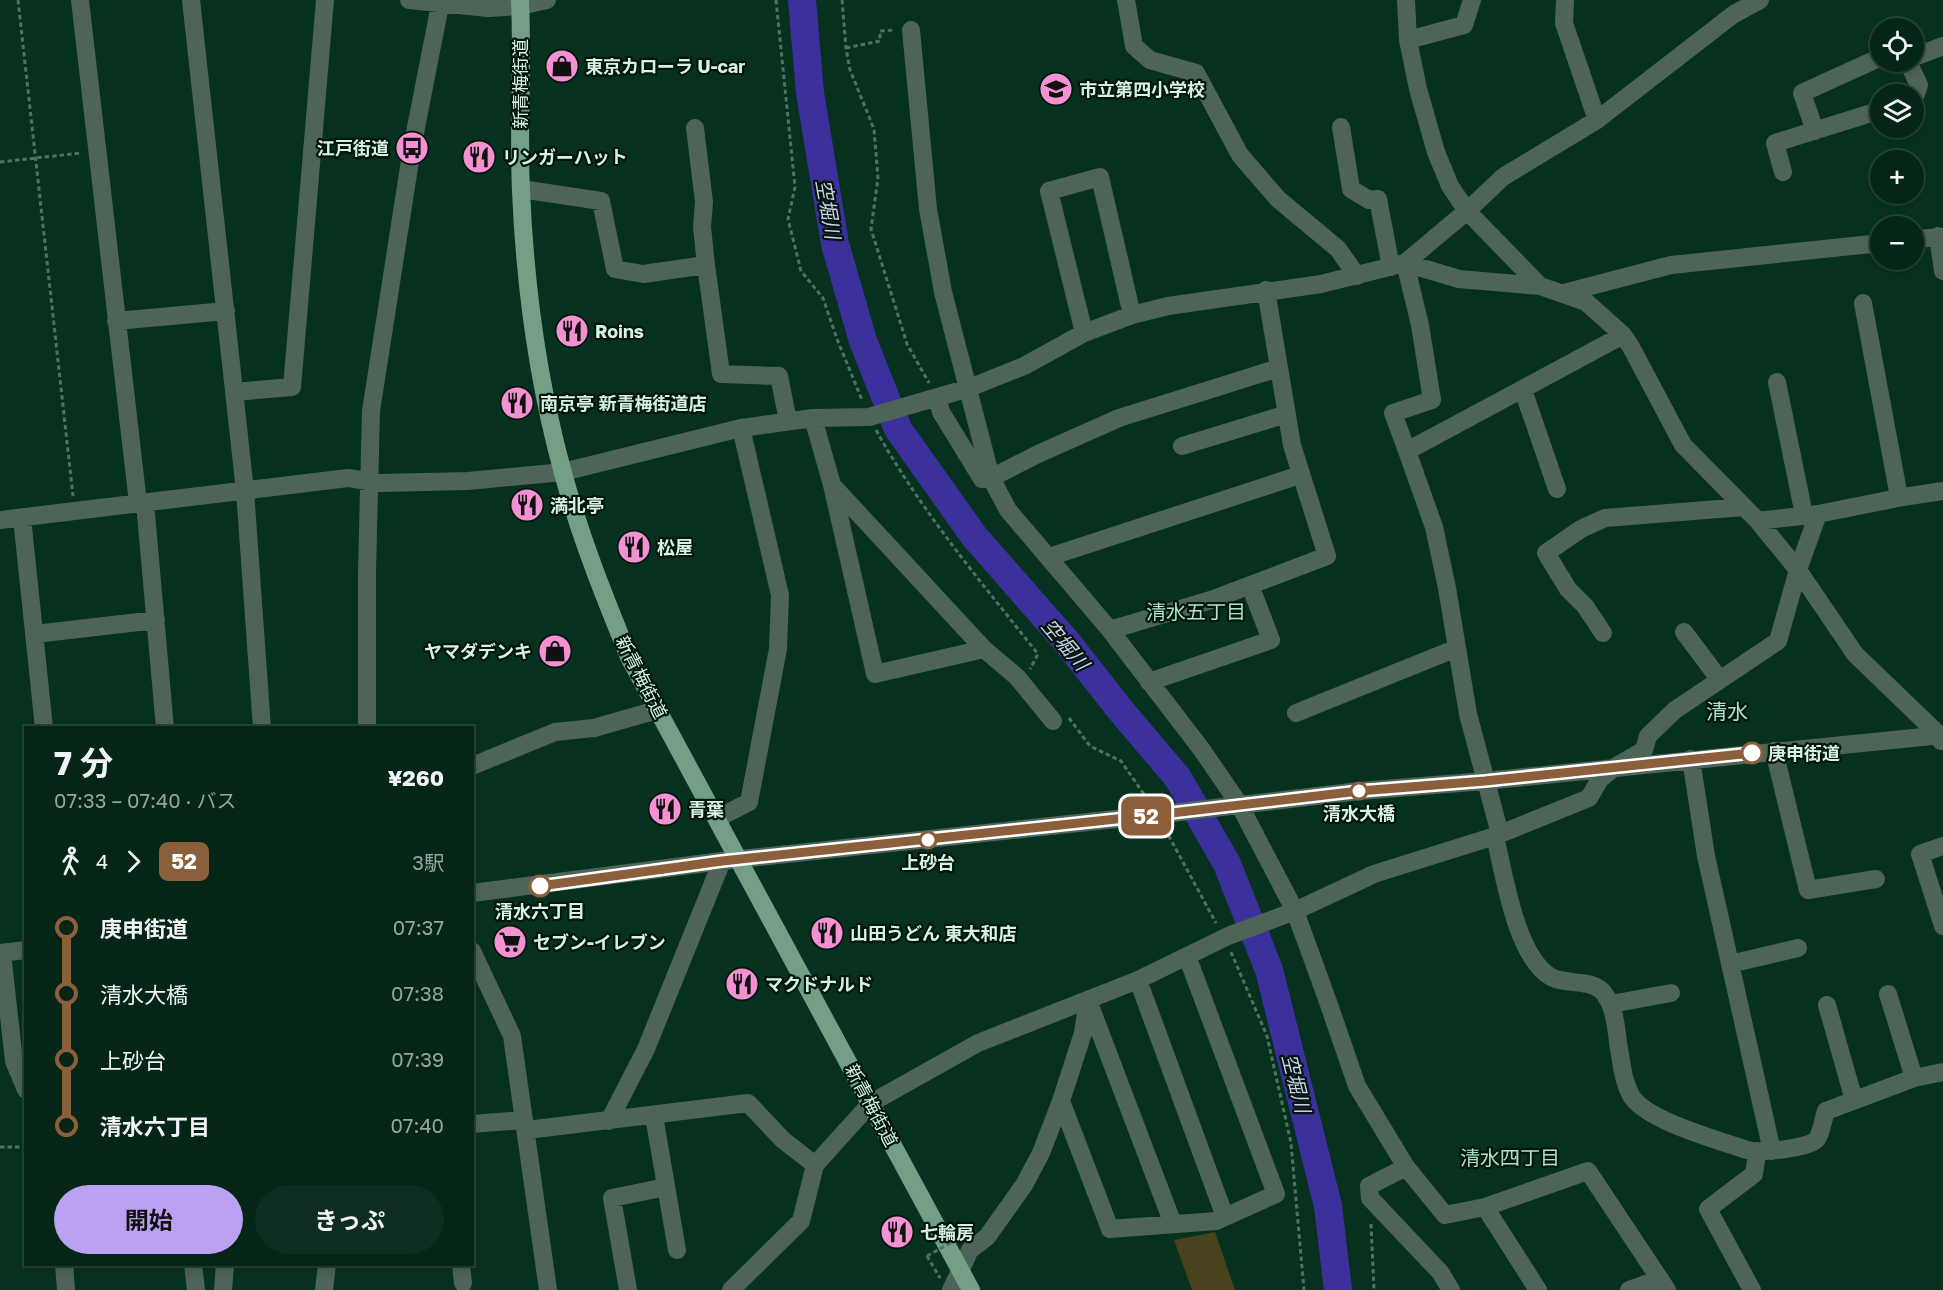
<!DOCTYPE html>
<html lang="ja">
<head>
<meta charset="utf-8">
<style>
	body { margin:0; font-family:"Golos Text","Noto Sans JP",sans-serif; background:#0e2d20; color:#f1f3f6; height:100vh; display:flex; flex-direction:column; font-size:22px; white-space:nowrap }
	* { box-sizing:border-box; margin:0 }
	p { font-size:20px; color:#97a5a1 }
	.icon { flex:none; width:33px; height:33px; fill:none; stroke:currentColor; stroke-width:2; stroke-linecap:round; stroke-linejoin:round }
	.map { position:relative; flex:1; overflow:hidden }
	.drawer { position:absolute; left:24px; top:726px; width:450px; height:540px; display:flex; flex-direction:column; background:#052517; border-radius:0px; box-shadow:0 3px 9px #0003,0 0 0 2px #264236 }
	.drawer>* { flex:none }
	.badge { padding:0 12px; border-radius:9px; font-size:21px; line-height:39px }
	.buttons { position:absolute; left:1870px; top:18px; display:grid; gap:12px }
	.buttons a { display:grid; place-items:center; width:54px; height:54px; border-radius:50%; background:#052517; box-shadow:0 3px 9px #0003,0 0 0 2px #264236; font-size:30px }
	.map>.badge { position:absolute; translate:-50% -50%; box-shadow:0 0 0 3px #fff }
	.legs { display:flex; align-items:center; gap:9px; height:66px; padding:0 30px; font-size:20px }
	.legs p { margin-inline-start:auto }
	.summary { display:flex; align-items:center; justify-content:space-between; height:102px; padding:0 30px }
	h1 { font-size:33px; font-weight:700; line-height:45px }
	.cta { display:flex; gap:12px; margin-top:auto; padding:12px 30px }
	.cta a { flex:1; height:69px; border-radius:36px; background:#bca0f2; color:#111; font-size:24px; font-weight:700; line-height:69px; text-align:center }
	.cta a+a { background:#0e2d20; color:#f1f3f6 }
	ul { padding:0 30px; list-style:none }
	li { display:flex; align-items:center; gap:21px; height:66px; font-size:22px }
	li i { display:grid; place-items:center; width:9px; height:100%; margin:0 8px; background:currentColor }
	li i::after { content:''; width:15px; height:15px; margin:-8px; border:4px solid; border-radius:50%; background:#052517 }
	li p { margin-inline-start:auto }
	li:first-child i { background:linear-gradient(#0000 50%,currentColor 0) }
	li:last-child i { background:linear-gradient(currentColor 50%,#0000 0) }
	.map>svg:first-child { display:block }
</style>
</head>
<body>
<div class="map">
<svg width="1943" height="1290" viewBox="0 0 1943 1290">
	<rect width="100%" height="100%" fill="#07311f"/>
	<path fill="#49431d" d="M1215,1232L1235,1290H1192L1174,1240Z"/>
	<g fill="none" stroke-linecap="round" stroke-linejoin="round">
		<path stroke="#3c319c" stroke-width="28" d="M802,0L810,93L835,244L863,341L898,429L974,536L1066,641L1122,712L1178,778L1227,864L1269,970L1328,1206L1338,1290"/>
		<path stroke="#4d7261" stroke-width="3" stroke-dasharray="4.5 3" stroke-linecap="butt" d="M18,0L73,496
			M776,0L795,187L788,219L801,271L823,298L837,339L862,400
			M842,0L846,48L850,70L874,129L878,178L871,229L907,344L929,383
			M846,48L880,41V31L894,30
			M0,162L81,153
			M876,430C921,511 981,582 1038,654L1030,669
			M1069,718L1090,746L1121,761L1148,800
			M1165,829L1216,923
			M1231,952L1267,1036L1291,1143L1304,1290
			M0,1147H26
			M1371,1224L1374,1290
			M927,1256L940,1278"/>
		<path stroke="#4f6458" stroke-width="18" d="M80,0L138,503
			M191,0L245,491L262,728
			M409,0L488,8L520,6L547,0
			M1126,0L1134,46L1150,60L1196,73L1240,155L1278,199L1338,249L1357,276
			M1406,0L1408,40L1418,89L1436,152L1450,186L1467,211L1540,286L1586,302L1623,335L1631,347L1683,445L1758,521L1798,570L1855,654L1939,735L1941,741
			M1565,0L1564,23L1597,120
			M911,30L928,209L943,292L991,478L1038,454L1119,418L1279,368
			M1408,40L1464,25L1472,0
			M1914,57L1943,46
			M1908,62L1919,85L1916,94L1914,95
			M1341,127L1351,189L1369,200L1378,199L1391,267
			M695,128L704,202L702,227L706,265
			M1815,131L1802,93L1881,57
			M1783,172L1775,143L1881,110
			M521,189L601,201L615,269L643,274L706,265L721,374L779,376L788,421
			M1938,236L1943,271
			M1914,239L1943,237
			M1564,293L1671,265L1881,243
			M1863,303L1899,497
			M116,321L226,311
			M1084,333L1049,191L1100,177L1132,315
			M1777,382L1804,515
			M1523,390L1557,489
			M235,392L292,387L325,0
			M937,398L941,412L982,479L991,478L1008,510L1110,630L1202,750L1239,804L1295,911L1327,999L1357,1086L1406,1167L1445,1215L1485,1207L1588,1171L1667,1290
			M813,418L832,485L875,674L984,649
			M1182,446L1287,414
			M1407,451L1393,413L1432,400L1420,325L1405,263L1459,279L1540,286
			M833,486L984,649L1017,677L1053,721
			M145,503L165,728
			M22,518L44,728
			M0,520L348,478L381,483L468,481L563,472L741,428L813,418L869,417L969,388L1024,366L1084,333L1132,315L1168,306L1321,284L1405,263L1467,211L1503,177L1597,120L1734,14L1760,0
			M1758,521L1818,514L1903,497L1943,491
			M1049,557L1300,475
			M1110,630L1211,600L1327,556L1292,445L1266,290
			M1684,632L1720,680
			M1603,633L1585,606L1568,589L1546,553L1581,529L1605,518L1744,507
			M35,634L156,620
			M1149,682L1271,640L1250,585
			M1296,713L1457,648
			M367,728V572L371,411L412,148L441,0
			M1774,751L1808,890L1876,879
			M1691,759L1706,856L1772,1151
			M472,766L555,732L594,728L657,710
			M718,818L749,802L778,649L780,595L741,428
			M1500,834L1468,714L1447,588L1434,527L1407,451L1623,335
			M1495,836C1504,874 1516,957 1551,977C1566,985 1592,979 1603,992C1616,1008 1616,1030 1619,1049C1622,1065 1623,1082 1632,1097C1648,1121 1718,1140 1747,1150C1759,1153 1809,1149 1817,1139C1822,1132 1823,1119 1826,1111L1914,1078L1943,1072
			M1943,846L1920,854L1943,926
			M472,893L722,861L1163,814L1359,791L1485,781L1943,735
			M472,951L512,1036L548,1290
			M0,953L26,950
			M2,953L14,1061L26,1090
			M1730,964L1798,948
			M1138,980L1225,1217
			M1888,994L1914,1078
			M1089,1003L1173,1224
			M1611,1004L1671,993
			M1827,1005L1854,1100
			M1061,1101L1110,1229L1216,1221L1276,1194L1187,956
			M654,1116L677,1250
			M609,1121L646,1049L722,861
			M472,1124L524,1120
			M527,1130L748,1103L783,1140L815,1165
			M1406,1167L1369,1186L1370,1198L1440,1272L1451,1290
			M1485,1207L1538,1290
			M64,1264L66,1290
			M193,1264L196,1290
			M461,1264L463,1283
			M223,1290L225,1264
			M324,1290L327,1264
			M628,1290L612,1198L666,1187
			M731,1290L801,1221L815,1165L871,1103L978,1043L1138,980L1228,936L1295,911L1374,874L1495,836L1589,798L1600,779L1615,767L1644,750L1648,736L1675,710L1778,641L1798,570L1818,514
			M951,1290L970,1250L987,1237L1024,1185L1041,1153L1061,1101L1083,1033L1088,1001
			M1629,1290L1660,1279
			M1752,1290L1708,1209L1754,1174L1757,1153"/>
		<path stroke="#739f87" stroke-width="18" d="M520,0C523,63 518,127 521,191C525,285 538,382 563,473C580,536 604,596 629,657L971,1290"/>
		<path stroke="#4d7261" stroke-width="3" stroke-dasharray="4.5 3" stroke-linecap="butt" d="M927,1256L968,1233"/>
	</g>
	<g fill="none" stroke-linecap="round" stroke-linejoin="round">
		<defs>
			<path id="line-1" d="M540,886L722,861L1163,814L1359,791L1485,781L1752,753"/>
		</defs>
		<use href="#line-1" stroke="#fff" stroke-width="14"/>
		<use href="#line-1" stroke="#8b5e3c" stroke-width="9"/>
	</g>
	<defs>
		<symbol id="shop-disc" viewBox="-11 -11 22 22"><circle r="9.5" fill="#f491d3" stroke="#02160c"/><path d="M-5-2.5h2.3a2.7 3.5 0 0 1 5.4 0H5L5.5 6h-11ZM-1.5-2.5h3a1.5 2.3 0 0 0-3 0Z" fill="#111"/></symbol>
		<symbol id="school-disc" viewBox="-11 -11 22 22"><circle r="9.5" fill="#f491d3" stroke="#02160c"/><path d="M0-5L7-2L0 1L-7-2ZM-4 1L0 2.5L4 1V4Q0 6-4 4Z" fill="#111"/></symbol>
		<symbol id="bus-disc" viewBox="-11 -11 22 22"><circle r="9.5" fill="#f491d3" stroke="#02160c"/><path d="M-5-6H5V4H4V6H2V4H-2V6H-4V4H-5ZM-3.5-4V0h7V-4ZM-3.5 1.2v1.5H-2V1.2ZM2 1.2v1.5H3.5V1.2Z" fill="#111"/></symbol>
		<symbol id="restaurant-disc" viewBox="-11 -11 22 22"><circle r="9.5" fill="#f491d3" stroke="#02160c"/><path d="M-5-6h1v4h1v-4h1v4h1v-4h1v5L-1.5 .5V6h-2V.5L-5-1ZM5-6V6H3V1.5H1.5Q1.5-4 5-6Z" fill="#111"/></symbol>
		<symbol id="supermarket-disc" viewBox="-11 -11 22 22"><circle r="9.5" fill="#f491d3" stroke="#02160c"/><path d="M-6-5.5h2.5l.6 2H6L4.5 2H-2.5L-4.4-4H-6ZM-1.5 3.2a1.3 1.3 0 1 0 .1 0ZM3 3.2a1.3 1.3 0 1 0 .1 0Z" fill="#111"/></symbol>
	</defs>
	<g fill-rule="evenodd">
		<use href="#shop-disc" x="543" y="47" width="38" height="38"/>
		<use href="#school-disc" x="1037" y="70" width="38" height="38"/>
		<use href="#bus-disc" x="393" y="129" width="38" height="38"/>
		<use href="#restaurant-disc" x="460" y="138" width="38" height="38"/>
		<use href="#restaurant-disc" x="553" y="312" width="38" height="38"/>
		<use href="#restaurant-disc" x="498" y="384" width="38" height="38"/>
		<use href="#restaurant-disc" x="508" y="486" width="38" height="38"/>
		<use href="#restaurant-disc" x="615" y="528" width="38" height="38"/>
		<use href="#shop-disc" x="536" y="632" width="38" height="38"/>
		<use href="#restaurant-disc" x="646" y="790" width="38" height="38"/>
		<use href="#restaurant-disc" x="808" y="914" width="38" height="38"/>
		<use href="#supermarket-disc" x="491" y="923" width="38" height="38"/>
		<use href="#restaurant-disc" x="723" y="965" width="38" height="38"/>
		<use href="#restaurant-disc" x="878" y="1213" width="38" height="38"/>
	</g>
	<g fill="#fff" stroke="#8b5e3c" stroke-width="3">
		<circle cx="1752" cy="753" r="10"/>
		<circle cx="1359" cy="791" r="8"/>
		<circle cx="928" cy="840" r="8"/>
		<circle cx="540" cy="886" r="10"/>
	</g>
	<g text-anchor="middle" dominant-baseline="central" stroke-width="4.5" stroke-linejoin="round" paint-order="stroke">
		<g font-size="18" font-weight="bold" fill="#d7f2e2" stroke="#02160c" text-anchor="start">
			<text x="585" y="66">東京カローラ U-car</text>
			<text x="1079" y="89">市立第四小学校</text>
			<text x="389" y="148" text-anchor="end">江戸街道</text>
			<text x="502" y="157">リンガーハット</text>
			<text x="595" y="331">Roins</text>
			<text x="540" y="403">南京亭 新青梅街道店</text>
			<text x="550" y="505">満北亭</text>
			<text x="657" y="547">松屋</text>
			<text x="532" y="651" text-anchor="end">ヤマダデンキ</text>
			<text x="688" y="809">青葉</text>
			<text x="850" y="933">山田うどん 東大和店</text>
			<text x="533" y="942">セブン-イレブン</text>
			<text x="765" y="984">マクドナルド</text>
			<text x="920" y="1232">七輪房</text>
		</g>
		<g font-size="18" fill="#d7f2e2" stroke="#02160c">
			<text transform="translate(520 84) rotate(-90)">新青梅街道</text>
			<text transform="translate(642 677) rotate(63)">新青梅街道</text>
			<text transform="translate(872 1105) rotate(62)">新青梅街道</text>
		</g>
		<g font-size="18" font-weight="bold" fill="#d7f2e2" stroke="#02160c">
			<text x="1768" y="753" text-anchor="start">庚申街道</text>
			<text x="1359" y="813">清水大橋</text>
			<text x="928" y="862">上砂台</text>
			<text x="540" y="911">清水六丁目</text>
		</g>
		<g font-size="20" font-style="italic" fill="#cdd1ed" stroke="#02160c">
			<text transform="translate(829 209) rotate(80)">空堀川</text>
			<text transform="translate(1066 644) rotate(50)">空堀川</text>
			<text transform="translate(1297 1083) rotate(76)">空堀川</text>
		</g>
		<g font-size="20" fill="#abe2c4" stroke="#02160c">
			<text x="1196" y="611">清水五丁目</text>
			<text x="1510" y="1157">清水四丁目</text>
		</g>
		<g font-size="21" fill="#abe2c4" stroke="#02160c">
			<text x="1727" y="711">清水</text>
		</g>
	</g>
</svg>
<div class="buttons">
<a><svg class="icon" aria-label="locate" viewBox="0 0 24 24"><circle cx="12" cy="12" r="6"/><path d="M12 2v4M12 18v4M2 12h4M18 12h4"/></svg></a>
<a><svg class="icon" aria-label="layers" viewBox="0 0 24 24"><path d="M12 4l9 5-9 5-9-5zM3 14l9 5 9-5"/></svg></a>
<a>+</a>
<a>−</a>
</div>
<b class="badge" style="left:1146px;top:816px;background:#8b5e3c;color:#fff">52</b>
<section class="drawer">
<div class="summary"><div><h1>7 分</h1><p>07:33 – 07:40 · バス</p></div><b>¥260</b></div>
<div class="legs"><svg class="icon" aria-label="walk" viewBox="0 0 24 24"><circle cx="13" cy="4" r="2"/><path d="M13 8l-2 6 4 7M11 14l-3 7M7 12l3-4h3l4 4"/></svg>4<svg class="icon" aria-label="forward" viewBox="0 0 24 24"><path d="M9 5l7 7-7 7"/></svg><b class="badge" style="background:#8b5e3c;color:#fff">52</b><p>3駅</p></div>
<ul>
<li><i style="color:#8b5e3c"></i><b>庚申街道</b><p>07:37</p></li>
<li><i style="color:#8b5e3c"></i><span>清水大橋</span><p>07:38</p></li>
<li><i style="color:#8b5e3c"></i><span>上砂台</span><p>07:39</p></li>
<li><i style="color:#8b5e3c"></i><b>清水六丁目</b><p>07:40</p></li>
</ul>
<div class="cta"><a>開始</a><a>きっぷ</a></div>
</section>
</div>
</body>
</html>
